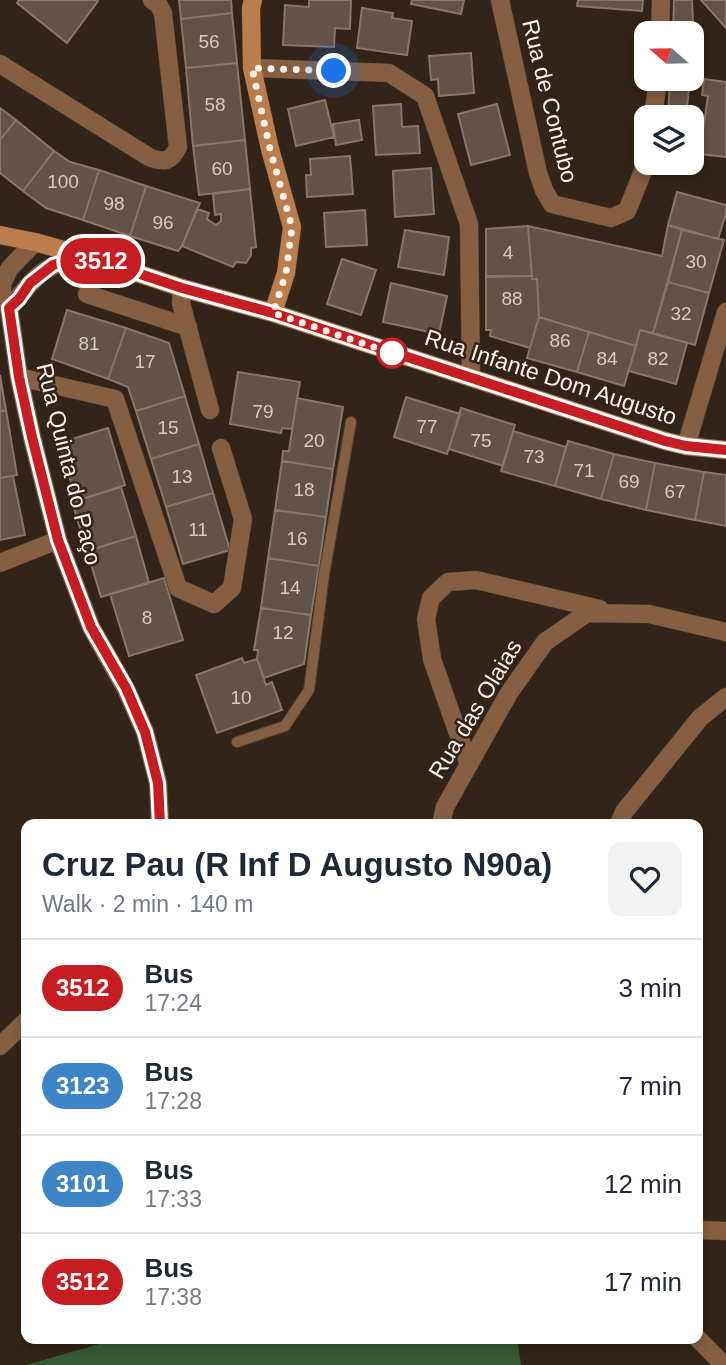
<!DOCTYPE html>
<html lang="en">
<head>
<meta charset="utf-8">
<style>
	body { margin:0; font-family:Arial,sans-serif; background:#f2f2f3; color:#1f2937; height:100vh; display:flex; flex-direction:column; font-size:26px; white-space:nowrap }
	* { box-sizing:border-box; margin:0 }
	p { font-size:23px; color:#747a83 }
	.icon { flex:none; width:38px; height:38px; fill:none; stroke:currentColor; stroke-width:2; stroke-linecap:round; stroke-linejoin:round }
	.map { position:relative; flex:1; overflow:hidden }
	.drawer { position:absolute; left:21px; top:819px; width:682px; height:525px; display:flex; flex-direction:column; background:#fff; border-radius:14px; box-shadow:0 4px 10px #0003 }
	.drawer>* { flex:none }
	.badge { padding:0 14px; border-radius:23px; font-size:24px; line-height:46px }
	.needle { width:46px; rotate:290deg }
	.fabs { position:absolute; left:634px; top:21px; display:grid; gap:14px }
	.fabs a { display:grid; place-items:center; width:70px; height:70px; border-radius:14px; background:#fff; box-shadow:0 4px 10px #0003; font-size:35px }
	.you { position:absolute; width:35px; height:35px; margin:-18px; border:5px solid #fff; border-radius:50%; background:#1a73e8; box-shadow:0 0 0 10px #1a73e833 }
	.map>.badge { position:absolute; translate:-50% -50%; box-shadow:0 0 0 4px #fff }
	.round { display:grid; place-items:center; flex:none; width:74px; height:74px; border-radius:14px; background:#f2f2f3 }
	.headline { display:flex; align-items:center; justify-content:space-between; height:119px; padding:0 21px }
	h1 { font-size:33px; font-weight:700; line-height:52px }
	ul { padding:0; list-style:none }
	li { display:flex; align-items:center; gap:21px; height:98px; padding:0 21px; border-top:2px solid #e0e1e3 }
	li div { flex:1 }
	li b { display:block; font-size:26px }
	li em { font-style:normal }
	li .badge { min-width:77px; font-weight:700; text-align:center }
	.map>svg:first-child { display:block }
</style>
</head>
<body>
<div class="map">
<svg width="726" height="1365" viewBox="0 0 726 1365">
	<rect width="100%" height="100%" fill="#322418"/>
	<path fill="#355b33" d="M117,1339H517L521,1365H26Z"/>
	<path fill="#635246" stroke="#887669" stroke-width="2" d="M19,0H97L98,1L67,43L17,3Z
		M179,0H231L232,13L181,19Z
		M309,0H351L350,29L335,28L334,47L283,45L285,5L309,7Z
		M412,0H464L461,14L411,4Z
		M578,0H643L642,11L577,6Z
		M674,0H692L694,46L691,71V33H673Z
		M701,0H726V28Z
		M362,8L393,13L392,18L412,21L407,55L357,48Z
		M232,13L237,63L186,68L181,19Z
		M471,53L474,93L439,96L438,79L431,80L429,56Z
		M237,63L245,140L193,146L186,68Z
		M670,79H690L686,117H668Z
		M704,79L726,82V157L691,153L694,130L703,131L708,96L702,95Z
		M325,100L334,137L296,146L288,109Z
		M401,104L402,127L418,126L420,153L376,155L373,106Z
		M497,104L510,155L471,165L458,114Z
		M0,108L16,120L0,140Z
		M16,120L54,151L23,191L0,173V140Z
		M359,120L362,140L336,145L333,124Z
		M245,140L250,189L199,195L193,146Z
		M54,151L70,162L99,170L83,220L46,208L23,191Z
		M350,156L353,194L307,197L306,175H311L310,159Z
		M657,163H682L681,171L656,168Z
		M431,168L434,214L395,217L393,171Z
		M99,170L146,186L130,236L83,220Z
		M146,186L200,203L182,246L178,251L130,236Z
		M250,189L256,247L251,248V255L246,263L236,262L233,267L182,246L197,209L209,213L207,219L216,225L221,221V214L215,215L213,194Z
		M677,192L726,205V213L718,239L668,225Z
		M365,210L367,245L326,247L324,213Z
		M668,225L682,230L653,333L640,330L636,346L539,317L537,279H532L528,226L662,256Z
		M528,226L532,276L486,277V229Z
		M405,230L449,237L444,275L398,267Z
		M682,230L724,240L709,293L668,282Z
		M342,259L376,270L361,315L327,304Z
		M486,276H532V279H537L539,317L530,348L490,336L491,330H486Z
		M668,282L709,293L695,345L653,333Z
		M391,283L447,296L439,334L383,322Z
		M67,310L126,328L108,379L52,359Z
		M539,317L589,332L577,372L527,358Z
		M126,328L169,343L185,396L136,411L128,387L108,379Z
		M640,330L687,343L676,384L629,371Z
		M589,332L636,346L624,386L577,372Z
		M238,372L300,382L292,429L282,428L281,433L230,424Z
		M0,375L6,410L0,411Z
		M185,396L199,444L151,459L136,411Z
		M406,397L460,414L447,454L394,437Z
		M297,398L343,407L333,469L282,461L283,451H289Z
		M461,408L515,425L503,466L449,449Z
		M6,410L17,475L0,478V411Z
		M108,428L125,485L77,501L59,443Z
		M513,431L566,447L555,486L501,471Z
		M568,441L614,454L601,499L555,486Z
		M199,444L213,493L166,507L151,459Z
		M614,454L655,463L646,510L601,499Z
		M282,461L333,469L326,517L275,510Z
		M655,463L704,472L695,520L646,510Z
		M704,472L726,475V526L695,520Z
		M13,476L25,535L0,540V478Z
		M121,487L136,536L87,551L72,502Z
		M213,493L230,550L183,564L166,507Z
		M275,510L326,517L319,566L268,558Z
		M136,536L149,583L101,597L87,551Z
		M268,558L319,566L311,615L261,608Z
		M164,578L183,640L129,656L110,594Z
		M261,608L311,615L304,664L264,678L257,659L258,650H254Z
		M242,658L244,663L257,659L266,685L272,682L282,710L217,733L196,675Z"/>
	<g fill="none" stroke-linecap="round" stroke-linejoin="round">
		<defs>
			<path id="service" d="M237,742L285,726L309,690L324,575L351,422"/>
			<path id="minor" d="M500,0L538,173L544,190L552,204L611,218L627,211L643,171L646,155
				M660,33L661,0
				M0,64L149,157C164,163 171,162 178,147L163,13L158,4L152,0
				M252,68L389,73L425,96L469,224L471,378
				M653,117L658,79
				M35,242L9,269L2,284V296L9,308L19,377L32,437L58,540L91,627L126,689L145,732L158,783L160,824
				M182,288L181,303L210,410
				M87,294L188,327
				M9,308C17,300 23,291 31,283C49,262 66,261 91,260
				M19,377L115,399L178,588L214,604L232,588L243,519L221,448
				M686,446L726,312
				M0,563L58,540
				M469,765L432,659L426,619L431,598L448,582L476,580L600,609
				M441,824L445,807L509,693L545,642L587,613L649,614L726,632
				M619,824L624,812L700,718L726,697
				M0,1046L26,1021
				M698,1230L726,1231
				M698,1339L724,1365"/>
			<path id="secondary" d="M253,0L251,8L252,68L270,149L292,227L286,273L273,313
				M0,235L35,242L98,260L182,288L273,313L665,441L686,446L726,450"/>
		</defs>
		<use href="#service" stroke="#4e4135" stroke-width="12"/>
		<use href="#minor" stroke="#4e4135" stroke-width="19"/>
		<use href="#secondary" stroke="#4e4135" stroke-width="19"/>
		<use href="#service" stroke="#865e42" stroke-width="10"/>
		<use href="#minor" stroke="#865e42" stroke-width="18"/>
		<use href="#secondary" stroke="#bc7d4d" stroke-width="18"/>
	</g>
	<g fill="none" stroke-linecap="round" stroke-linejoin="round">
		<defs>
			<path id="line" d="M160,824L158,783L145,732L126,688L91,627L58,540L32,437L19,377L9,308L19,299L30,283L53,265L66,261L98,260L182,288L273,313L665,441L686,446L726,450"/>
		</defs>
		<use href="#line" stroke="#fff" stroke-width="16"/>
		<use href="#line" stroke="#c61d23" stroke-width="10"/>
		<path stroke="#fcf2ea" stroke-width="7" stroke-dasharray="0 12.6" d="M334,71L252,68L270,149L292,227L286,273L273,313L392,353"/>
	</g>
	<circle fill="#fff" stroke="#c61d23" stroke-width="3.5" cx="392" cy="353" r="14"/>
	<g text-anchor="middle" dominant-baseline="central" stroke-width="5" stroke-linejoin="round" paint-order="stroke">
		<g font-size="19" fill="#d6cac1">
			<text x="209" y="41">56</text>
			<text x="215" y="104">58</text>
			<text x="222" y="168">60</text>
			<text x="63" y="181">100</text>
			<text x="114" y="203">98</text>
			<text x="163" y="222">96</text>
			<text x="508" y="252">4</text>
			<text x="696" y="261">30</text>
			<text x="512" y="298">88</text>
			<text x="681" y="313">32</text>
			<text x="560" y="340">86</text>
			<text x="89" y="343">81</text>
			<text x="607" y="358">84</text>
			<text x="658" y="358">82</text>
			<text x="145" y="361">17</text>
			<text x="263" y="411">79</text>
			<text x="427" y="426">77</text>
			<text x="168" y="427">15</text>
			<text x="314" y="440">20</text>
			<text x="481" y="440">75</text>
			<text x="534" y="456">73</text>
			<text x="584" y="470">71</text>
			<text x="182" y="476">13</text>
			<text x="629" y="481">69</text>
			<text x="304" y="489">18</text>
			<text x="675" y="491">67</text>
			<text x="198" y="529">11</text>
			<text x="297" y="538">16</text>
			<text x="290" y="587">14</text>
			<text x="147" y="617">8</text>
			<text x="283" y="632">12</text>
			<text x="241" y="697">10</text>
		</g>
		<g font-size="23" fill="#fcf2ea" stroke="#322418">
			<text transform="translate(550 101) rotate(76)">Rua de Contubo</text>
			<text transform="translate(551 377) rotate(18)">Rua Infante Dom Augusto</text>
			<text transform="translate(69 464) rotate(76)">Rua Quinta do Paço</text>
			<text transform="translate(475 709) rotate(-59)">Rua das Olaias</text>
		</g>
	</g>
</svg>
<div class="fabs">
<a><svg class="needle" viewBox="-14 -14 28 28"><path d="M0-13l5 13h-10z" fill="#e53935"/><path d="M0 13l5-13h-10z" fill="#747a83"/></svg></a>
<a><svg class="icon" aria-label="layers" viewBox="0 0 24 24"><path d="M12 4l9 5-9 5-9-5zM3 14l9 5 9-5"/></svg></a>
</div>
<div class="you" style="left:334px;top:71px"></div>
<b class="badge" style="left:101px;top:261px;background:#c61d23;color:#fff">3512</b>
<section class="drawer">
<div class="headline"><div><h1>Cruz Pau (R Inf D Augusto N90a)</h1><p>Walk · 2 min · 140 m</p></div><a class="round"><svg class="icon" aria-label="heart" viewBox="0 0 24 24"><path d="M12 20l-8-8c-3-5 5-10 8-4 3-6 11-1 8 4z"/></svg></a></div>
<ul>
<li><span class="badge" style="background:#c61d23;color:#fff">3512</span><div><b>Bus</b><p>17:24</p></div><em>3 min</em></li>
<li><span class="badge" style="background:#3d85c6;color:#fff">3123</span><div><b>Bus</b><p>17:28</p></div><em>7 min</em></li>
<li><span class="badge" style="background:#3d85c6;color:#fff">3101</span><div><b>Bus</b><p>17:33</p></div><em>12 min</em></li>
<li><span class="badge" style="background:#c61d23;color:#fff">3512</span><div><b>Bus</b><p>17:38</p></div><em>17 min</em></li>
</ul>
</section>
</div>
</body>
</html>
